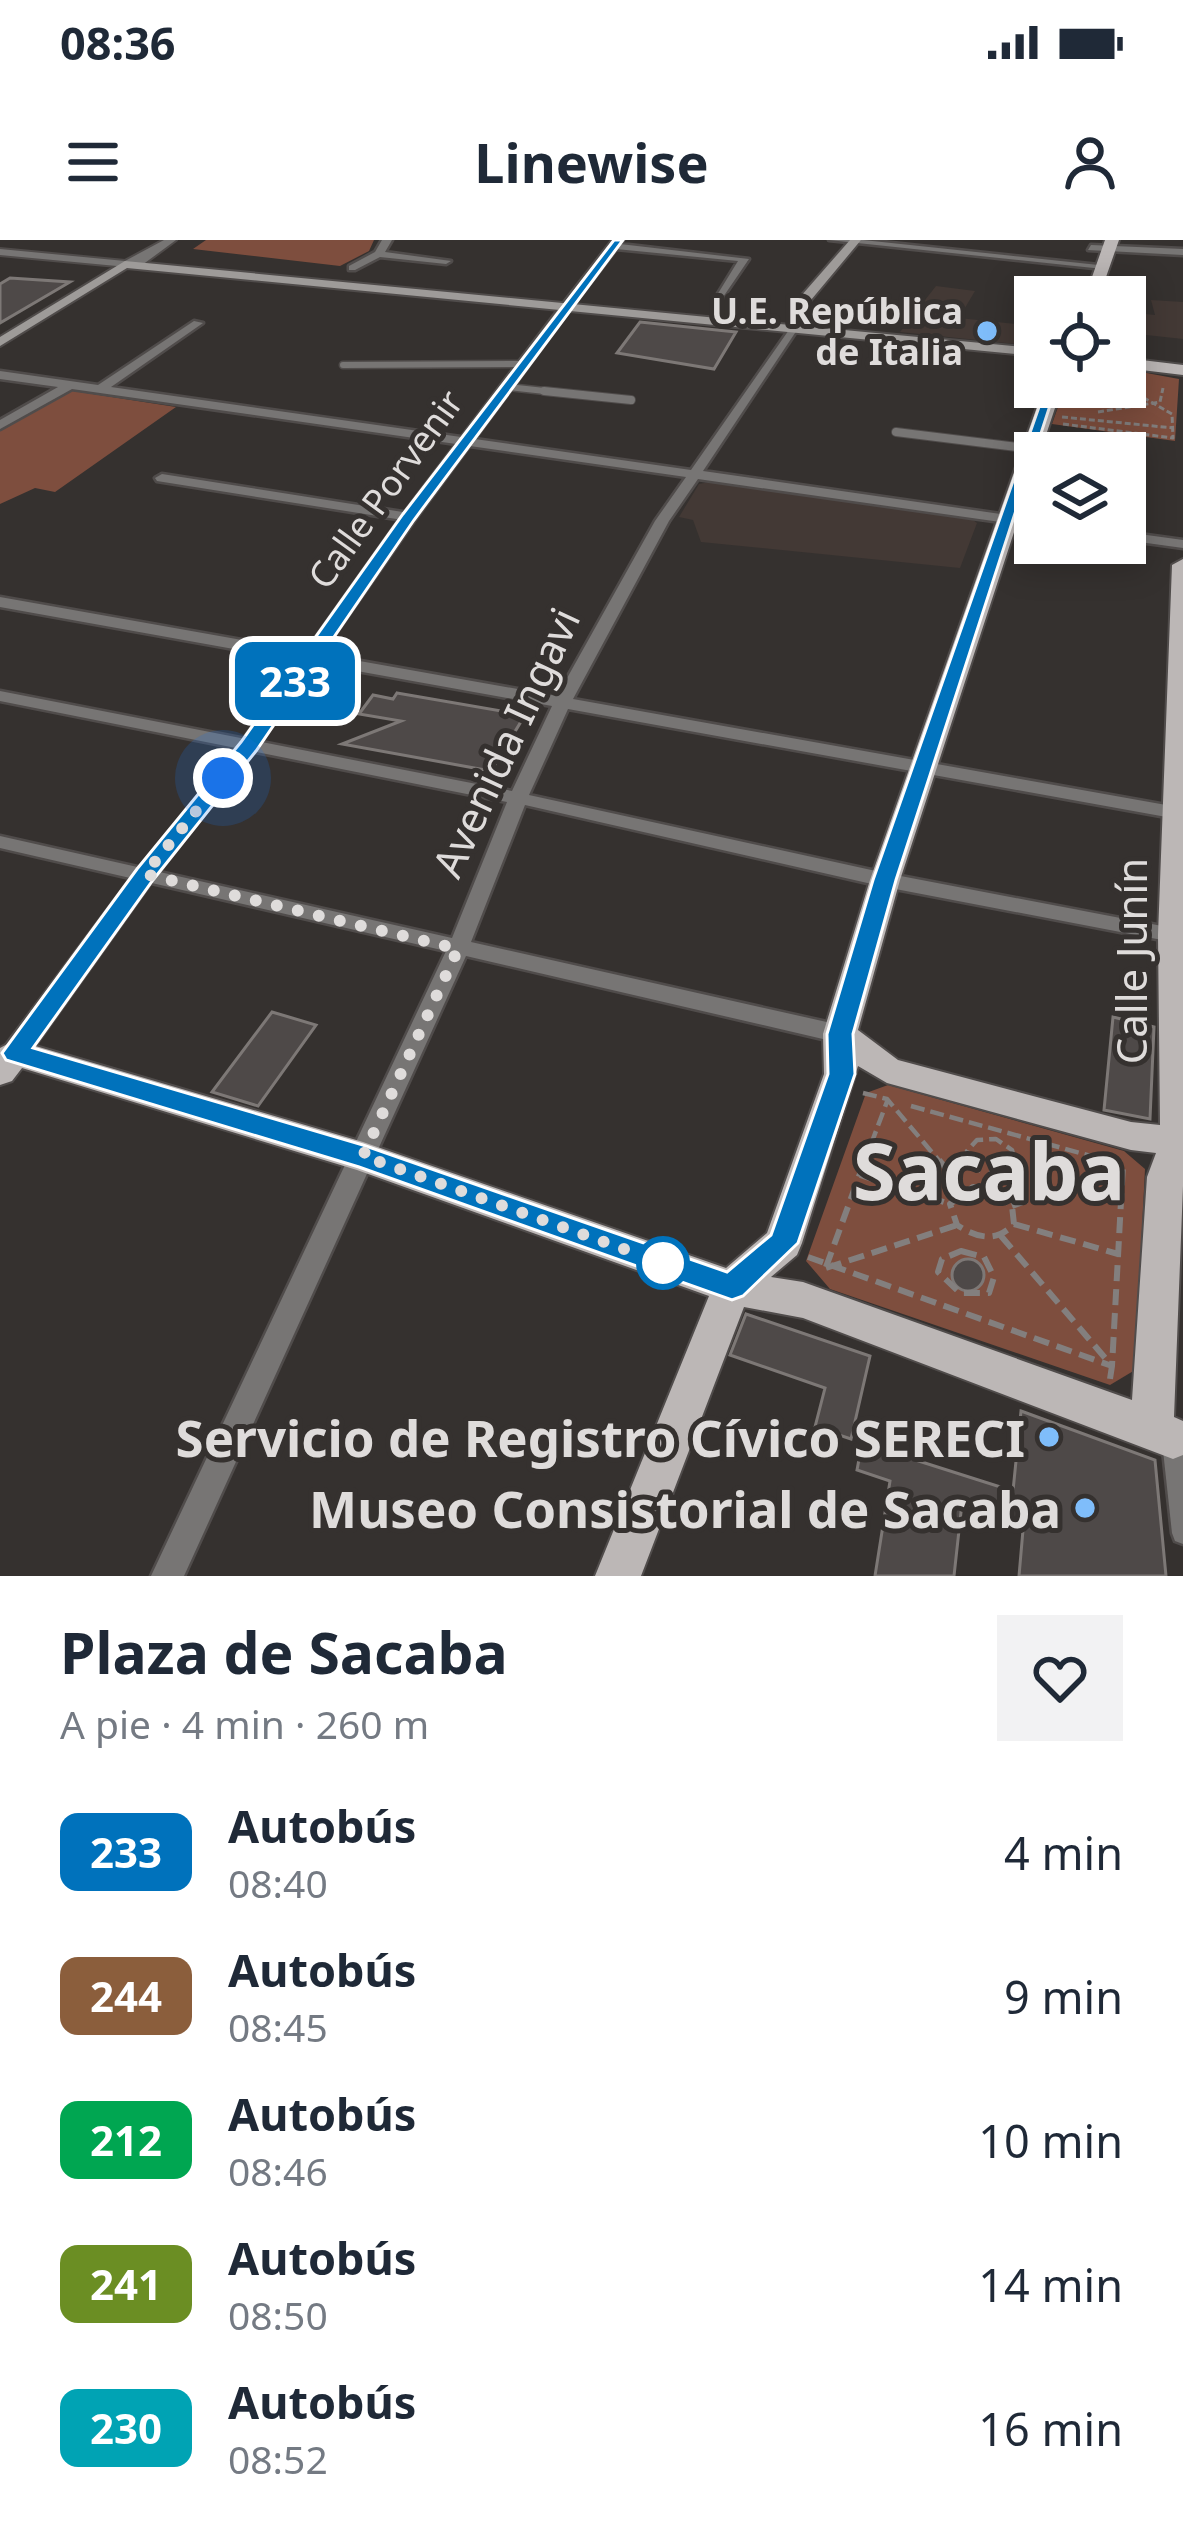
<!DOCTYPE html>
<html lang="es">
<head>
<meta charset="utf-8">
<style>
	body { margin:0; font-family:"Noto Sans",sans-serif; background:#f2f2f3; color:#1f2937; height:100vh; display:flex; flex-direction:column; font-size:45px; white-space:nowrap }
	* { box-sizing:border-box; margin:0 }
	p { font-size:39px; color:#747a83 }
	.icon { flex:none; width:66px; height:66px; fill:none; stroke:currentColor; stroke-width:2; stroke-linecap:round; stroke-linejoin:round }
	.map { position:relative; height:1336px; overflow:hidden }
	.side { display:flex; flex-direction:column; background:#fff; flex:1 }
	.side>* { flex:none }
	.badge { padding:0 24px; border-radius:18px; font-size:42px; line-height:78px }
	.controls { position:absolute; left:1014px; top:36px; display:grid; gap:24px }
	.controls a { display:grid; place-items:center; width:132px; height:132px; border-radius:0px; background:#fff; box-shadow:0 6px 30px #0003; font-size:60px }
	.you { position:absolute; width:60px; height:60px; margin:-30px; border:9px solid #fff; border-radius:50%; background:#1a73e8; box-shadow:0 0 0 18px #1a73e833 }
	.map>.badge { position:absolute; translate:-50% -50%; box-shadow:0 0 0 6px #fff }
	.round { display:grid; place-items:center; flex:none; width:126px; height:126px; border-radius:0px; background:#f2f2f3 }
	.overview { display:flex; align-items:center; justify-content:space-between; height:204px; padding:0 60px }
	h1 { font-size:57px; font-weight:700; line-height:90px }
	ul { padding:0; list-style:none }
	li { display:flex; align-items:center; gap:36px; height:144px; padding:0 60px }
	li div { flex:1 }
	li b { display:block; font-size:45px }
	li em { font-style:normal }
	li .badge { min-width:132px; font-weight:700; text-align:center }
	.status { display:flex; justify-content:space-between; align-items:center; height:84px; padding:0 60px; background:#fff; direction:ltr }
	.status svg { height:33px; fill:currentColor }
	header { display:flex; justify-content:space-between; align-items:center; height:156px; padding:0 60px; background:#fff; font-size:54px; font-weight:700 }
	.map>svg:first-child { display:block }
</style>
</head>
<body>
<div class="status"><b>08:36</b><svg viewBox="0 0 49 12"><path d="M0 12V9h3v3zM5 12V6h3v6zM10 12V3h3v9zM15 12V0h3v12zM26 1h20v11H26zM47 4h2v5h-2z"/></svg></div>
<header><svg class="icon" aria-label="menu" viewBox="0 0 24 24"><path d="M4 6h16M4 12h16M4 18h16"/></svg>Linewise<svg class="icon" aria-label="person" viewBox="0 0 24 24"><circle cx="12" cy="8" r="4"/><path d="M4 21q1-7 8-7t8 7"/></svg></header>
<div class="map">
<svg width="1183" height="1336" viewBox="0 0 1183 1336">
	<rect width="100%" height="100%" fill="#35312f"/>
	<path fill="#433935" d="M936,46L975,51L959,78L1035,86V106L900,92Z
		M1151,60L1183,62V99L1137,94L1135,107L1125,106V72L1155,75Z
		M709,242L973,280L977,283L960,328L701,302L693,280L679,277L699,244Z"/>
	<path fill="#7e4e3e" d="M206,0H374L369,11L340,26L193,9Z
		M1125,129L1179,139L1175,201L1052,184L1065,147H1125Z
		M67,150L176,167L55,252L35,248L0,264V188Z
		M888,845L1124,911L1145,929L1135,1130L1110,1145L830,1049L806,1021L866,853Z"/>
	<path fill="#4e4948" stroke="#7d7876" stroke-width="3" d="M10,38L70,42L0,83V44Z
		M640,82L736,92L714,129L617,113Z
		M397,453L525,475L491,531L342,504L401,481L359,474L373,455L393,459Z
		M272,772L316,785L258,866L212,852Z
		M1113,777L1154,787L1150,879L1104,870Z
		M952 1035a16 16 0 1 1 32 0a16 16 0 1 1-32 0Z
		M746,1074L870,1116L851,1199L815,1187L825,1148L730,1115Z
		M1021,1171L1155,1220L1166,1336H1019L1023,1290L1009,1285L1010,1278L962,1263L954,1336H875L890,1241L857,1230L862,1203L1013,1251Z"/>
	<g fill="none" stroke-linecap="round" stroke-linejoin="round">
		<defs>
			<path id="service-far1" d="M343,125L525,124
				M508,147L572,154"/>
			<path id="service" d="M544,151L631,160
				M896,192L1033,209"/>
			<path id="pedestrian" d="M1173,1191L1181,1194L1183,1199V1304L1175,1301L1172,1293L1162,1201L1165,1194Z"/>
			<path id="minor" d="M382,0H392L385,12L451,21L446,24L380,17L355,30H349V26L375,12Z
				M613,0H623L620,4L749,19L719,63L714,60L738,21L616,9L571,68H563V64Z
				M829,0H863L1108,26L1103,29Z
				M1091,5L1183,9V15L1088,10Z
				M194,81L203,83L111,147L691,230L791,87H799L703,231L1035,279V287L698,239L669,281L573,459L1183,568V580L568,469L529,555L885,633L1183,690V704L885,647L525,565L471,702L840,785L848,788L852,794L848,800L840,803L466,716L184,1336H151L446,711L0,608V596L452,698L507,562L0,461V451L512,551L552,466L0,367V357L557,456L655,281L686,237L72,149L0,189V180L58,147L0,139V131L98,145Z
				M162,234L409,273L416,277L409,281L157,241L155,238Z
				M1125,292L1183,300V308L1125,300Z"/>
			<path id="tertiary" d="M164,0H176L138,28L0,15V9L125,21Z
				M563,63L573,66L415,280L255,510L153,640L25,820H5L2,813L5,806L137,630L241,502L403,274Z"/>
			<path id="secondary" d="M850,0H861L811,60L802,86L1035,108V116L127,28L0,106V97L125,21L790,85L801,56Z"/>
			<path id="primary" d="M1105,0H1119L1099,57H1085Z
				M1125,118L1183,125V135L1125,128Z
				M1044,147H1062L1040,213H1035V228L900,640L858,790L898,820L1131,882L1160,885L1158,695L1172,325L1183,319V946L1174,1177L1183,1181V1215L1173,1219L803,1078L744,1067L641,1336H595L709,1056L357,930L22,828L12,841L0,845V808L15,800L363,902L726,1028L767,993L824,834L823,794L870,640ZM858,826L887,843L1131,910L1156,913L1147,937L1132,1160L803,1042L771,1037L797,1015L802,1003Z"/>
		</defs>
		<use href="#service-far1" stroke="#504c4b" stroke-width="9"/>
		<use href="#service" stroke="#504c4b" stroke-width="10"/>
		<use href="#pedestrian" stroke="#504c4b" stroke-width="5"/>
		<use href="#minor" stroke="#504c4b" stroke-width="5"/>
		<use href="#tertiary" stroke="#504c4b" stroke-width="4"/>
		<use href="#secondary" stroke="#504c4b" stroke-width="4"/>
		<use href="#primary" stroke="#504c4b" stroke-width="4"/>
		<path stroke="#837f7e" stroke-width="3" stroke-dasharray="6 3" stroke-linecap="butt" d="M1069,163H1080V152L1088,147
			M1130,164L1120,158L1139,155
			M1098,172L1160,162L1163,148
			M1062,177L1174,188
			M1063,184L1173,198L1172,174L1125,147"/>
		<path stroke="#837f7e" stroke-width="4.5" stroke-dasharray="14 6" stroke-linecap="butt" d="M863,853L887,859L941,923
			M911,866L1116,923
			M864,923L888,859
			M972,923L967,911L977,900L996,899L1012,910L1015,923"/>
		<path stroke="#837f7e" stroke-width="6" stroke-dasharray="16 8" stroke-linecap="butt" d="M939,920L964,950
			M970,920L973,927L994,935L1009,930L1014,920
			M860,935L950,964
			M973,947L987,948L1012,966L1014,984C996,1003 977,998 957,985L950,964Z
			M1012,966L1119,927
			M1014,984L1118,1014
			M1001,996L1112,1126L1110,1139
			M961,1011L984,1017L994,1037L989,1053H960L938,1032L942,1019Z
			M808,1017L1112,1126L1123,925L1106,920
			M826,1027L865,920
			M826,1028L957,985"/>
		<use href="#service-far1" stroke="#777574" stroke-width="6"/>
		<use href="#service" stroke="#777574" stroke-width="8"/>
		<use href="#pedestrian" fill="#777574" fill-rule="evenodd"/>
		<use href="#minor" fill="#777574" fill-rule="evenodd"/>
		<use href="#tertiary" fill="#777574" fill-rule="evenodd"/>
		<use href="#secondary" fill="#9e9b99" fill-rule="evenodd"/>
		<use href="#primary" fill="#bcb7b6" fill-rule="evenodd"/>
	</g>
	<path fill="#0072bc" stroke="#fff" stroke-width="3" d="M614,0H623L414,280L256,511L153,640L33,808L363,905L727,1032L771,995L828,834L827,794L873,640L1046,147L1057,144L896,640L853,794L855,834L798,1003L743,1056L732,1060L359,927L6,820L2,813L137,629L241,502L403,274Z"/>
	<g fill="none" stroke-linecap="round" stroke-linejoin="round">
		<path stroke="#dfdcdb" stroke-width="12" stroke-dasharray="0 21.6" d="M223,538L145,634L458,709L363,916L663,1023"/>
	</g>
	<g fill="#7fbdfa" stroke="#35312f" stroke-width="4.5">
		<circle cx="987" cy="91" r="12"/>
		<circle cx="1049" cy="1197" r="12"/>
		<circle cx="1085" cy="1268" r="12"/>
	</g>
	<circle fill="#fff" stroke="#0072bc" stroke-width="6" cx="663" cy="1023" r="24"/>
	<g text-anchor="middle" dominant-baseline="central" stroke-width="10" stroke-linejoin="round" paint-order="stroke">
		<g font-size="36" font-weight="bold" fill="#dfdcdb" stroke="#35312f" text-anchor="end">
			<text x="963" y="70">U.E. República<tspan x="963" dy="41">de Italia</tspan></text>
		</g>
		<g font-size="36" fill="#dfdcdb" stroke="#35312f">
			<text transform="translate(385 249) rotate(-54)">Calle Porvenir</text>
		</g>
		<g font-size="42" fill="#dfdcdb" stroke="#35312f">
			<text transform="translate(505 502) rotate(-65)">Avenida Ingavi</text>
			<text transform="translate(1130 721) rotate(-90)">Calle Junín</text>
		</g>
		<g font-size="51" font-weight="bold" fill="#dfdcdb" stroke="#35312f" text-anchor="end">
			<text x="1025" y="1197">Servicio de Registro Cívico SERECI</text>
			<text x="1061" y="1268">Museo Consistorial de Sacaba</text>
		</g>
		<g font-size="78" font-weight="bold" fill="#dfdcdb" stroke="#35312f">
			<text x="989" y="930">Sacaba</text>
		</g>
	</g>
</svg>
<div class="controls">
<a><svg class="icon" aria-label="locate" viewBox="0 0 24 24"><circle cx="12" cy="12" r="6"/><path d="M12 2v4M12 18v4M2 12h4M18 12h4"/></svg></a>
<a><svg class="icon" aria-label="layers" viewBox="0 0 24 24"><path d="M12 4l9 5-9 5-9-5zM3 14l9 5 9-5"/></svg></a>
</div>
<div class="you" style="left:223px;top:538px"></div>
<b class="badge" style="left:295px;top:441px;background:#0072bc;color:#fff">233</b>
</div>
<section class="side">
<div class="overview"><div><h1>Plaza de Sacaba</h1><p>A pie · 4 min · 260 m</p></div><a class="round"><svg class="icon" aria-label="heart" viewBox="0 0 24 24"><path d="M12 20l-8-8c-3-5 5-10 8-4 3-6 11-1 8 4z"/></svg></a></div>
<ul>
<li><span class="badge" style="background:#0072bc;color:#fff">233</span><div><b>Autobús</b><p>08:40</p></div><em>4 min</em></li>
<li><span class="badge" style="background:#8b5e3c;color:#fff">244</span><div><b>Autobús</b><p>08:45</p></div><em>9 min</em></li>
<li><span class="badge" style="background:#00a651;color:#fff">212</span><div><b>Autobús</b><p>08:46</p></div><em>10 min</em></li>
<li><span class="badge" style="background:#6b8e23;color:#fff">241</span><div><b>Autobús</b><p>08:50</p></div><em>14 min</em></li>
<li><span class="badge" style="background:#00a3b4;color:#fff">230</span><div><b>Autobús</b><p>08:52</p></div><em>16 min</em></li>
</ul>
</section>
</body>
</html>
